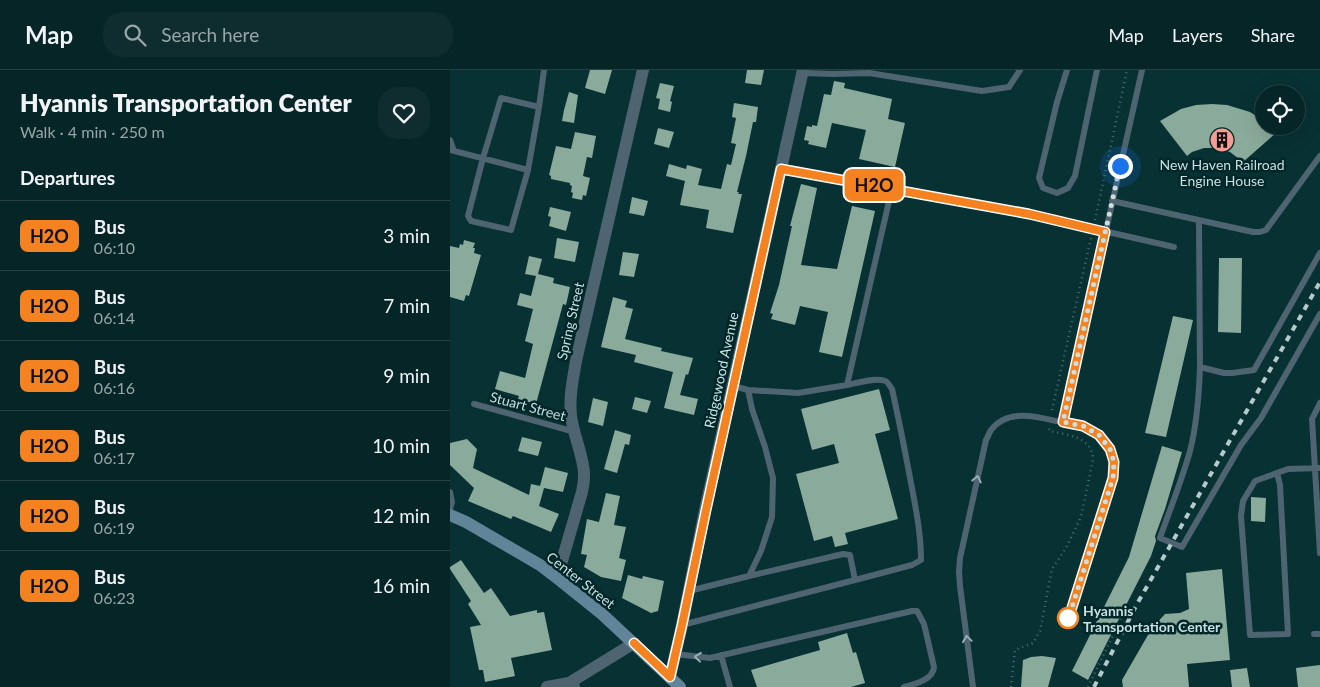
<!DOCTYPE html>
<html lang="en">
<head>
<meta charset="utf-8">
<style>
	body { margin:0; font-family:Lato,sans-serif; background:#0f2d2e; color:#f1f3f6; height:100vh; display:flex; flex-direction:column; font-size:19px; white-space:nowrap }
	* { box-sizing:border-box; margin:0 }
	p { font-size:16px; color:#98a5a7 }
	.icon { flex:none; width:28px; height:28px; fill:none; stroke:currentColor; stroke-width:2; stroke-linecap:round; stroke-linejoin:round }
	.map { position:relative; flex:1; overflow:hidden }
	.panel { display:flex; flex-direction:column; background:#062526; width:450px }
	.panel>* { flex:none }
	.badge { padding:0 10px; border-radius:8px; font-size:18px; line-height:32px }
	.tools { position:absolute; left:805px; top:15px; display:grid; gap:10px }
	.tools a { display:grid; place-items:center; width:50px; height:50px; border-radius:50%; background:#062526; box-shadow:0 5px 20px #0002,0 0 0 1px #274243; font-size:25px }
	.you { position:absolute; width:25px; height:25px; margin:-12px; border:4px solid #fff; border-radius:50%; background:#1a73e8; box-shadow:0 0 0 8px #1a73e833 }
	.map>.badge { position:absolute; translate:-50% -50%; box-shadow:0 0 0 2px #fff }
	h2 { padding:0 20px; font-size:19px; line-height:45px }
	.round { display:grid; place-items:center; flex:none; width:52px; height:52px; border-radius:20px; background:#0f2d2e }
	.summary { display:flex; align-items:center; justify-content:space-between; height:85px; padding:0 20px }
	h1 { font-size:24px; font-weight:800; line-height:38px }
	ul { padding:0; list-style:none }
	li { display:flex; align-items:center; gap:15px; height:70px; padding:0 20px; border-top:1px solid #274243 }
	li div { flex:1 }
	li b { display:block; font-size:19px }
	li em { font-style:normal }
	li .badge { min-width:55px; font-weight:700; text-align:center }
	header { display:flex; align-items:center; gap:30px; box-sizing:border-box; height:70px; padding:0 25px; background:#062526; border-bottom:1px solid #274243 }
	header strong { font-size:24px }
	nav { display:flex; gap:28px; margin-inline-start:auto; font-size:18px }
	.search { width:350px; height:45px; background:#0f2d2e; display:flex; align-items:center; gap:12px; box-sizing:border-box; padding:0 18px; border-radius:20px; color:#98a5a7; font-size:19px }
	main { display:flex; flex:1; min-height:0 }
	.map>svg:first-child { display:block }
</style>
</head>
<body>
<header>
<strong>Map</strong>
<div class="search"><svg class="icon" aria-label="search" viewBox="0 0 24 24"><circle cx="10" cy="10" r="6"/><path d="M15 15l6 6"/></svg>Search here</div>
<nav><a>Map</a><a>Layers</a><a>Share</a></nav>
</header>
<main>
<section class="panel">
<div class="summary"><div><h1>Hyannis Transportation Center</h1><p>Walk · 4 min · 250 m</p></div><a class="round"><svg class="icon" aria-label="heart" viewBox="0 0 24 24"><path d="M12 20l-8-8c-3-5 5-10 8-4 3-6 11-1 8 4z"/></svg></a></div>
<h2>Departures</h2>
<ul>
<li><span class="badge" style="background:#f58220;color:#111">H2O</span><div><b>Bus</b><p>06:10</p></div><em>3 min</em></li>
<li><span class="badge" style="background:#f58220;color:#111">H2O</span><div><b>Bus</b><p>06:14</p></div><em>7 min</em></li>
<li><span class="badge" style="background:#f58220;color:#111">H2O</span><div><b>Bus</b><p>06:16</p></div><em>9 min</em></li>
<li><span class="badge" style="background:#f58220;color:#111">H2O</span><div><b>Bus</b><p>06:17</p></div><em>10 min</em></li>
<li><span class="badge" style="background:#f58220;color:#111">H2O</span><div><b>Bus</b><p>06:19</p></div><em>12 min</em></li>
<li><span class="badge" style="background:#f58220;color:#111">H2O</span><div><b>Bus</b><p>06:23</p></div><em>16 min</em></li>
</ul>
</section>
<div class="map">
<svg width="870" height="617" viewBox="0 0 870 617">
	<rect width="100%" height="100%" fill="#083133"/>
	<path fill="#8aab9b" d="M140,0H162L155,24L135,18Z
		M297,0H314L311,15L295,13Z
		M384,11L395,13L394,18L442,29L438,49L455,53L445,97L409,89L416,60L382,53L376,78L358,74L359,71L354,70L357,56L362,57V55L367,56L374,24L381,25Z
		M210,13L224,16L220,31L222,32L220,42L208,39L210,29L206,28Z
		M119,22L128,25L124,53L112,51L114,40Z
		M284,33L308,37L306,52H303L296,86L287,122H289L288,124H292L283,163L256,158L259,140L230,135L235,111L216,106L219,94L236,99L237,95L252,99L248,115L271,119L277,94L281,95L286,74L281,73L286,48L282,47Z
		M762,34L777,35L800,42L814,51V56H821L827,62L793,92L780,82L767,78H754L742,82L737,86L710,51L731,39L746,35Z
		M208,58L224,62L219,78L204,74Z
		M125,62L146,66L142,88L137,87L133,106L140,108L136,126L133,125L132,130L122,128L123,123L121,122L122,116L120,115V113L101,109V106L99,105L106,76L121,79Z
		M351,114L367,118L351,195L387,199L402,136L425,141L392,287L369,282L378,242L350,236L345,255L321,249L323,244L320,243L329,215L342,156H340Z
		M182,127L198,131L194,146L179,143Z
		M100,137L121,142L116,161L99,156L101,147L98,146Z
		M107,168L129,172L125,192L104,188Z
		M14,170L25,173L23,178H25L24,183L31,185L19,226L16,225L14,231L0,227V176L9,178L10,174L13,175Z
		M173,182L189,184L184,207L169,205Z
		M79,186L92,189L88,204L104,208L103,213L120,217L116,235L113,234L86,334L68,329L69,326L45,319L50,301L75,308L83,274L75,271L83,239L67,235L70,223L81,226L86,206L75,204Z
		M769,188H792L791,263L768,262Z
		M163,227L177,231L175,237L183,239L175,269L212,278L211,281L243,288L238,305L236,304L230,325L248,329L244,345L214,338L223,302L184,292L186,285L151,277Z
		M723,246L743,250L716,367L695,363Z
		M429,319L440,360L425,364L448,449L395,463L398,474L385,477L382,466L364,471L346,404L389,393L384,374L362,380L351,339Z
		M185,327L201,331L197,343L182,339Z
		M143,328L158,332L153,356L138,352Z
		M165,360L181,365L179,375L175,374L167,403L154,399Z
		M72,367L92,372L88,386L68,381Z
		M17,369L27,379L23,398L79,425L81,414L90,416L95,397L118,403L113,422L94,418L89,436L109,444L101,462L63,446L61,449L18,431L24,418L0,395V373Z
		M712,376L732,382L715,439L705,466L706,471L701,486L638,610L622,601L679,487Z
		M156,423L170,426L164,455L176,457L169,488L176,490L171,511L151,507L134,497L137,485L131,484L137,449L149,452Z
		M801,427L816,428L815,452L801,451Z
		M11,490L34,523L41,518L60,546L87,540V543L94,542L102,580L61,588L65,606L35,612L33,600H29L20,557L31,555L18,534L21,531L0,499V497Z
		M772,499L780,590L737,594L739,617H673L672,610L702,558L715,544L730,543L739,539L736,503Z
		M178,505L192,509L193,506L214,511L208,541L201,543L172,528Z
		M397,563L403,583L406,582L415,613L401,617H307L301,600L370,580L368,572Z
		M592,586L606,588L598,617H571L573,590L581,587Z
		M870,595V617H848L846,598Z
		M797,598L800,617H782L780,600Z"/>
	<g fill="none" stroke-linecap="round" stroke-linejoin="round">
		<path stroke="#4c6e6f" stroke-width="2.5" stroke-dasharray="1 4" stroke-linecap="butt" d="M645,150L677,0
			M602,340L641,168
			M561,617L565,580L583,573L590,561L602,499L616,478L631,447L643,390C643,367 618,365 600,361L599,358
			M638,617L671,549"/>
		<path stroke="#4e6471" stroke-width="6" d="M617,0L607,32L589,108L593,118L607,123L618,118L625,106L647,0
			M352,3L383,4L419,3L532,21L559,17L570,0
			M89,37L51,28L33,88L18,146L21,151L61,160L78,100L89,37L94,0
			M0,70L4,81
			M0,80L78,100
			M331,99L579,144L724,177
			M662,131L803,162H810L816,160L870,86
			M749,151L750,297C749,325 747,354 740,381C732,410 720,439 710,468L732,477L791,375L811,348L870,244
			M750,297L774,303H782L804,300L870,183
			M283,316L298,320L302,339L315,377L323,408L322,447L311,481L299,506L393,484L400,485L405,510L462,495L471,490C471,464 466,439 461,413C455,381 449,350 442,319C440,316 439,314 437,312C430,306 407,313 397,315L442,118
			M298,320L348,323L397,315
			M870,333L862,349L870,483
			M24,334L125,362
			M613,352L692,0
			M827,403L830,415L838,564L800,565L791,446L793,431L805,411L838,399L870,398
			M0,422L2,432L0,439
			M239,521L299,506
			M232,555L405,510
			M864,564H870
			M225,584L260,588L462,541H467L474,554L484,597C483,610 465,614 454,617
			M271,585L280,617
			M523,617L510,516L509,502L510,488L536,370C538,367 539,363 541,360C557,339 585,346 606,351C615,352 625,353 633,356C647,361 663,377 664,393C665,397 663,403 663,408L618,549"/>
		<path stroke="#4e6471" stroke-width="12" d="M107,508L132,422C134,413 135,404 133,395C130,378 123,362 121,346C119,327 123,309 126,291L193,0
			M220,607L232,555L255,440L353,0
			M119,613L184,573
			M97,617L119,613L124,617"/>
		<path stroke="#608498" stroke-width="12" d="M0,445L16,452L90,495L107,508L152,544L230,617"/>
		<path stroke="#b4cacc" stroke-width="4" stroke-dasharray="6 6" stroke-linecap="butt" d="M644,617L687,534L870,212"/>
	</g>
	<defs><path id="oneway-chevron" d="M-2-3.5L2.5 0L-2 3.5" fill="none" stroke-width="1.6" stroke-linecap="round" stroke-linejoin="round" transform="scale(1.25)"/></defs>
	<g stroke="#99aeb4">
		<use href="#oneway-chevron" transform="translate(527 409) rotate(-78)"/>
		<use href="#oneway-chevron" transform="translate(517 569) rotate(-98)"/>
		<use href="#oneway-chevron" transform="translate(248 587) rotate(-174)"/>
	</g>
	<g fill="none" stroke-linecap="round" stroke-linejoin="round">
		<defs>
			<path id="line" d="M184,573L220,607L232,555L256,440L331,99L579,144L655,162L613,352L633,356L649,365L660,379L664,392L663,408L618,550"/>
		</defs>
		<use href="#line" stroke="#fff" stroke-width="11"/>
		<use href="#line" stroke="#f58220" stroke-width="8"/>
		<path stroke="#cbdfe0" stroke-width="5" stroke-dasharray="0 9" d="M618,548V550L663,408L664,392L660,379L649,365L633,356L613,352L670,96"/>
	</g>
	<defs>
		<symbol id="building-disc" viewBox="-11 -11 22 22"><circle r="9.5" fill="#f59c93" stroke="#002729"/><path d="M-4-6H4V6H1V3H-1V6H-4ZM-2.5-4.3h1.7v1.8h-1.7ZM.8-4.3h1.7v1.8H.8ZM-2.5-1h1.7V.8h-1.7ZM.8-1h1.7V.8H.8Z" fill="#111"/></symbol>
	</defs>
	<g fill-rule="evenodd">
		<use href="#building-disc" x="758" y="56" width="28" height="28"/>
	</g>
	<circle fill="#fff" stroke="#f58220" stroke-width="2.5" cx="618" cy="548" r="10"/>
	<g text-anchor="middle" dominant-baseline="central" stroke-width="5" stroke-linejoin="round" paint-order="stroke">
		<g font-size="14" fill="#cbdfe0" stroke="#002729">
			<text x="772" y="94">New Haven Railroad<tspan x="772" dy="16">Engine House</tspan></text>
		</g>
		<g font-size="14" fill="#cbdfe0" stroke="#002729">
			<text transform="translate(120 251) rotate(-77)">Spring Street</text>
			<text transform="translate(271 300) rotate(-78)">Ridgewood Avenue</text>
			<text transform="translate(78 336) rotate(15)">Stuart Street</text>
			<text transform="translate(131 510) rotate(38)">Center Street</text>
		</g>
		<g font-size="14" font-weight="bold" fill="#cbdfe0" stroke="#002729" text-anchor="start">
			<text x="633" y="540">Hyannis<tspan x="633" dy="16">Transportation Center</tspan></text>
		</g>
	</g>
</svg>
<div class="tools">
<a><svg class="icon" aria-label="locate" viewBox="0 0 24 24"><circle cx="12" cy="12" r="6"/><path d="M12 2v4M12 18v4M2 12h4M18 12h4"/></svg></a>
</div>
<div class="you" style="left:670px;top:96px"></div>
<b class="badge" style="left:424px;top:115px;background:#f58220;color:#111">H2O</b>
</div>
</main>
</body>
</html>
